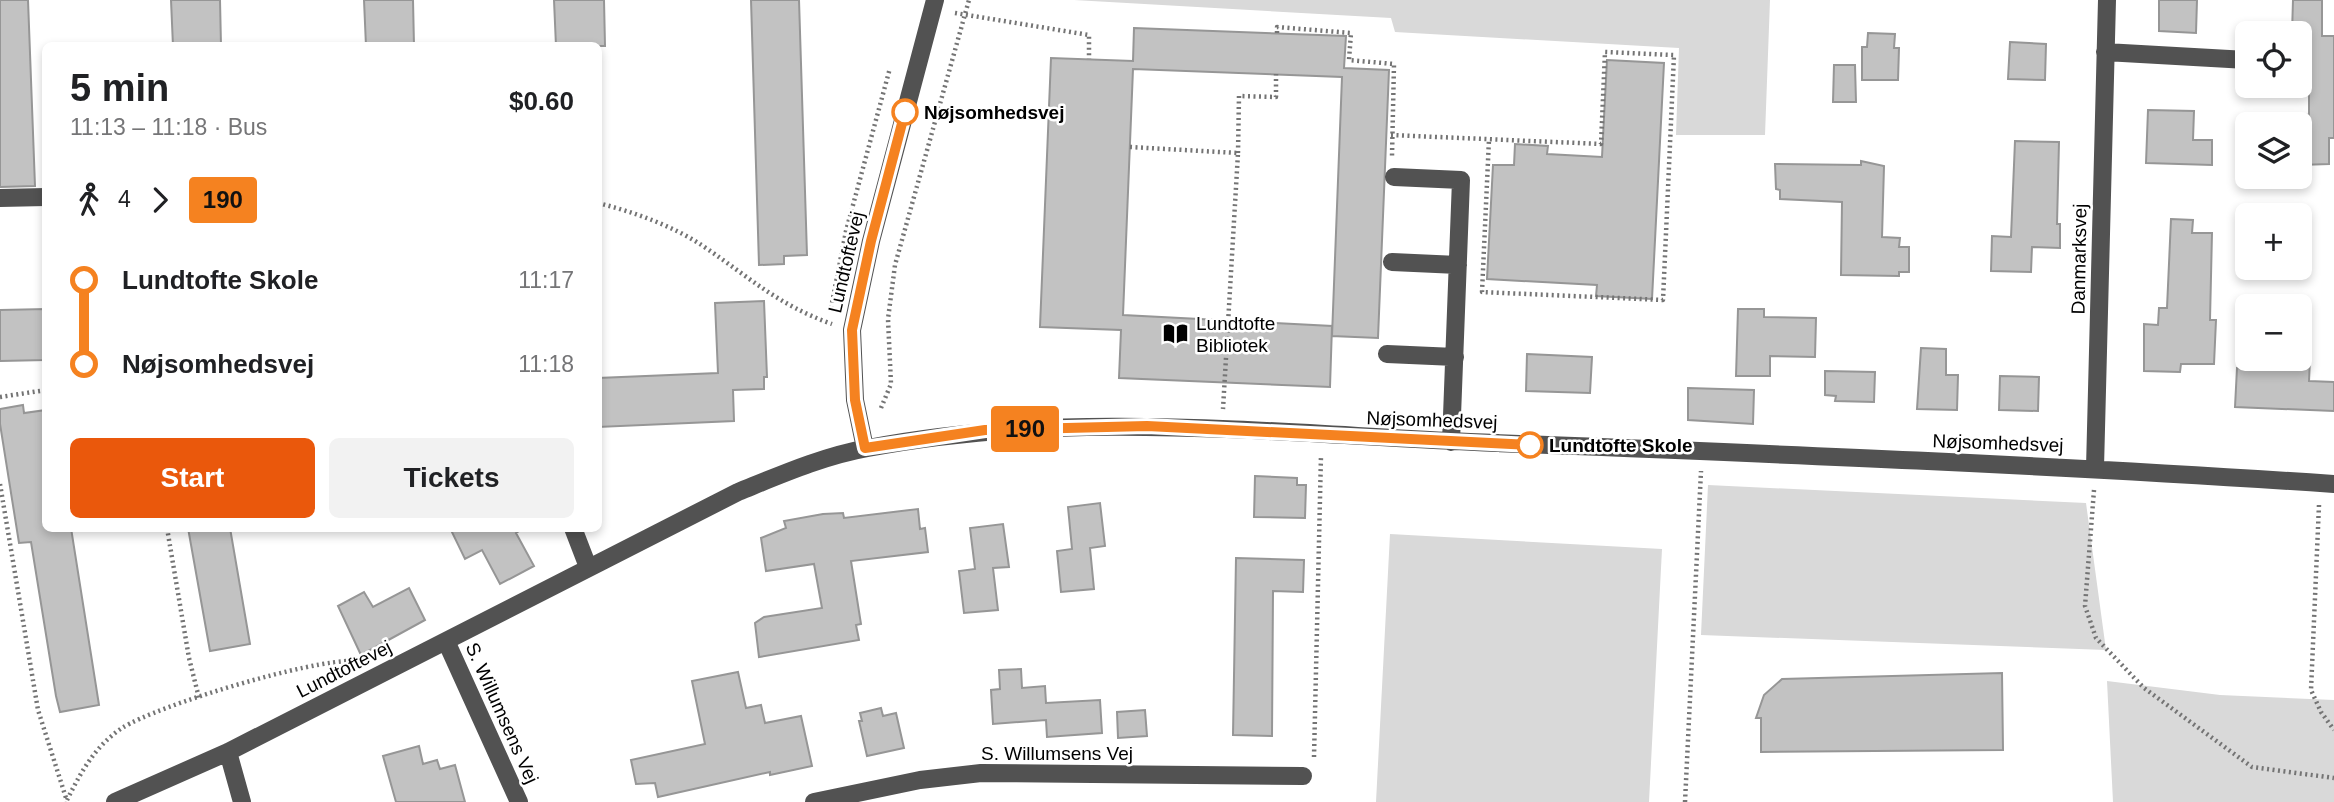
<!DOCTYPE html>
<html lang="en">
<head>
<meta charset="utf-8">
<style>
	body { margin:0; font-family:Helvetica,sans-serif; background:#f2f2f2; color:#202124; height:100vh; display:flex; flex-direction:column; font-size:26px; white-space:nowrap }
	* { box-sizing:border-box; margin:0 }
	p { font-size:23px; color:#757577 }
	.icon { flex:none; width:38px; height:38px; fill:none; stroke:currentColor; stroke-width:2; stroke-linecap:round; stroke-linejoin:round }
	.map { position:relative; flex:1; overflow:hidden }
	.drawer { position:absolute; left:42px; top:42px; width:560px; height:490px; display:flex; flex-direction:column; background:#fff; border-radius:10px; box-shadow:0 4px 10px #0003 }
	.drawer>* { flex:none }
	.badge { padding:0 14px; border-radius:5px; font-size:24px; line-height:46px }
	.tools { position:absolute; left:2235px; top:21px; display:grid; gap:14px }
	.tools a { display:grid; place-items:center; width:77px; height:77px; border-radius:10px; background:#fff; box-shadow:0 4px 10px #0003; font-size:35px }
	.map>.badge { position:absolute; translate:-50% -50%; box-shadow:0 0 0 4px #fff }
	.legs { display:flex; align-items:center; gap:10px; height:77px; padding:0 28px; font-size:23px }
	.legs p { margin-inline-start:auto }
	.headline { display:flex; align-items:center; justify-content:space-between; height:119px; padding:0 28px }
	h1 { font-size:38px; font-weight:700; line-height:52px }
	.primary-button { display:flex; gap:14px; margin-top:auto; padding:14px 28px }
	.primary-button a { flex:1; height:80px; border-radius:10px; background:#ea580c; color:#fff; font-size:28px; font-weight:700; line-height:80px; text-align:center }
	.primary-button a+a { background:#f2f2f2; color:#202124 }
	ul { padding:0 28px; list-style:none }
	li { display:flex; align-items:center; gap:24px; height:84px; font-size:26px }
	li i { display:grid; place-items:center; width:10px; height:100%; margin:0 9px; background:currentColor }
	li i::after { content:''; width:18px; height:18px; margin:-9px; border:5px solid; border-radius:50%; background:#fff }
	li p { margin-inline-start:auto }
	li:first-child i { background:linear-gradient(#0000 50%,currentColor 0) }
	li:last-child i { background:linear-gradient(currentColor 50%,#0000 0) }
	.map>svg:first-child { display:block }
</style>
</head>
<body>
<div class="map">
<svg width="2334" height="802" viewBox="0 0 2334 802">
	<rect width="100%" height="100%" fill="#fff"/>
	<path fill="#d9d9d9" d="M1074,0H1770L1765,135H1676L1679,48L1395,32L1391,18Z
		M1708,485L2086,503L2106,650L1701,635Z
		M1390,534L1662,549L1649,802H1376Z
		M2107,681L2220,695L2334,700V802H2113Z"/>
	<path fill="#c2c2c2" stroke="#969696" stroke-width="2" d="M0,0H28L35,186L0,187Z
		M171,0H220L221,46H173Z
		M364,0H413L414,46H366Z
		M554,0H604L605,46H556Z
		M751,0H799L807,255L784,256V264L759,265Z
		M2159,0H2197L2196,33L2159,31Z
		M2293,0H2322V36H2334V138H2329V164L2300,165V114L2309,115V62H2300V33H2292Z
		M1134,28L1346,36L1344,68L1389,70L1378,338L1332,336L1342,77L1133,69L1123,315L1332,326L1330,387L1119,378L1121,330L1040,327L1051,58L1133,61Z
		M1868,33L1895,34L1894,48H1899L1898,80H1862V47H1867Z
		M2010,42L2046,44L2045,80L2008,79Z
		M1607,60L1664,63L1652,299L1596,296L1597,285L1487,279L1493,165H1514L1515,144L1548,146L1547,154L1602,157Z
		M1834,65H1855L1856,102H1833Z
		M2148,110L2194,111L2193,140H2212V165L2146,163Z
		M2015,141L2059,142L2057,224H2060V248L2032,247L2031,272L1991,271L1992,236L2011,237Z
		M1861,161L1884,166L1882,237L1900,238L1899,247H1909V272H1899V276L1841,275L1842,202L1780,199V190L1776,189L1775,164L1861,165Z
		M2171,219L2193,220L2192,233H2212L2210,320H2216L2214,364H2181L2180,372L2144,371V324L2158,325L2159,308H2167Z
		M764,301L767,377H764V389L733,390L734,421L598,427V378L718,373L715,303Z
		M46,309V360L0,361V310Z
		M1738,309H1764V317L1816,318L1815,357L1770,356V376H1736Z
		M1921,348L1946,349V375H1958L1957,410L1917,409Z
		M1527,354L1592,357L1590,393L1526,391Z
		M2282,359H2310L2309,381L2334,382V411L2235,407L2237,368L2281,370Z
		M1825,371L1875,372L1874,402L1835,401L1836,396L1825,395Z
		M2000,376L2039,377L2038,411L1999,410Z
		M1688,388L1754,390L1753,424L1688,420Z
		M23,405L24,413L46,410V528H71L99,705L60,712L56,696L31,542L19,543L0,424V409Z
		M1255,476L1297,478V485H1306L1305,518L1254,517Z
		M1100,503L1105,546L1090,548L1094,589L1061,592L1057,551L1072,549L1068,507Z
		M918,509L920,529L925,528L928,552L851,561L861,624L856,625L859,640L759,657L755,623L764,617L822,608L814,564L766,571L761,538L786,528L784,521L823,514L843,513L844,518Z
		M1003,524L1009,567L993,568L998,610L964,613L959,571L975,569L970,528Z
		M188,528H230L250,644L210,651Z
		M450,528H524L516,533L534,566L500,584L482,550L465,559Z
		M1236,558L1304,560L1303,592L1273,591L1272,736L1233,735Z
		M409,588L425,620L361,655L338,606L364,592L373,607Z
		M1021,669L1022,688L1045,686L1046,703L1100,700L1102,733L1047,737L1046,720L993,724L991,690L1000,689L999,670Z
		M738,672L746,708L761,705L765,723L801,716L812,766L770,775V772L658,797L655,783L636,784L631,760L705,744L692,681Z
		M2002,673L2003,750L1761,752V718H1756L1764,695L1782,679Z
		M881,708L883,716L896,713L904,748L867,756L859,721H862L860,713Z
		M1145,710L1147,736L1118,738L1117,712Z
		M419,746L423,764L437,760L440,769L455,765L465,802H396L383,756Z"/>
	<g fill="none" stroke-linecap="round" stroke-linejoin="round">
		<path stroke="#747474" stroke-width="4.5" stroke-dasharray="2 3.5" stroke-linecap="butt" d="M955,13L1089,35V59
			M1277,33V27L1351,33L1349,60L1394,64L1392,156
			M1391,135L1601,144L1605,52L1674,55L1663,300L1482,292L1489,139
			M1130,147L1238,153L1223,409
			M1238,153L1239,96L1276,97V74
			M598,203C634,212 673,226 703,246C749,277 778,305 832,324
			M831,308L846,231L890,68
			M0,397L46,390
			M881,408L891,384L888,319L895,265L969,0
			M0,484L38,710L67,801
			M2094,490L2085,606L2096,638L2144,688L2252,767L2334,778
			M2319,505L2311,690L2321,712L2334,730
			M167,528L189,658L199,698
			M1314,757L1321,455
			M67,800C81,772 95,746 122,728C158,705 312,659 354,661
			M1685,802L1701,471"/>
		<path stroke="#525252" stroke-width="18" d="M2105,52L2247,60
			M1394,177L1461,180L1451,442
			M0,198L46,197
			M1392,262L1458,265
			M1387,354L1455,357
			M865,448L855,400L852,330L871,241L935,0
			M2095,468L2107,0
			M573,528L588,567
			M446,641L519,802
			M228,752L242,802
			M115,802L228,752L738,492C780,475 823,456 868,448C1075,408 1287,435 1496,443C1775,454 2055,465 2334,484
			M814,802L920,780L981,773L1303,776"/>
	</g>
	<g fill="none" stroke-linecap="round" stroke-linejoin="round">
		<defs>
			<path id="line-1" d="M905,112L871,241L852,330L855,400L865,448L985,430L1147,426L1530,445"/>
		</defs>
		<use href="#line-1" stroke="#fff" stroke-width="16"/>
		<use href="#line-1" stroke="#f58220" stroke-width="10"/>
	</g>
	<defs>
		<symbol id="library-bare" viewBox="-9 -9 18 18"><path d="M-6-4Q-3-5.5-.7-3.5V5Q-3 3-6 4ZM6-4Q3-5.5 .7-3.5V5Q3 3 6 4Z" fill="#000" stroke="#fff" stroke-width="2.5" paint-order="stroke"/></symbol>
	</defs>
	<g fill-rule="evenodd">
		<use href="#library-bare" x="1158" y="316" width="35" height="35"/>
	</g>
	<g fill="#fff" stroke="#f58220" stroke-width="3.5">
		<circle cx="905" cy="112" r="12"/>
		<circle cx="1530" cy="445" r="12"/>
	</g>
	<g text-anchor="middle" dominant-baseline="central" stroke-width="5" stroke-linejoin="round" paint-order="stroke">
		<g font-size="19" font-weight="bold" fill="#000" stroke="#fff" text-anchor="start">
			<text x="924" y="112">Nøjsomhedsvej</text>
			<text x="1549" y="445">Lundtofte Skole</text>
		</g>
		<g font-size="19" fill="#000" stroke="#fff">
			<text transform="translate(2079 259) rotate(-89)">Danmarksvej</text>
			<text transform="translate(846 262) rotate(-77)">Lundtoftevej</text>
			<text transform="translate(1432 420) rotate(2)">Nøjsomhedsvej</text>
			<text transform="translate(1998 443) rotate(2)">Nøjsomhedsvej</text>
			<text transform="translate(344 669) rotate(-27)">Lundtoftevej</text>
			<text transform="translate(502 713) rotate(66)">S. Willumsens Vej</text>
			<text x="1057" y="753">S. Willumsens Vej</text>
		</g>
		<g font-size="19" fill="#000" stroke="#fff" text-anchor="start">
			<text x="1196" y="323">Lundtofte<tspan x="1196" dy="22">Bibliotek</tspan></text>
		</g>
	</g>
</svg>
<div class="tools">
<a><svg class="icon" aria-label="locate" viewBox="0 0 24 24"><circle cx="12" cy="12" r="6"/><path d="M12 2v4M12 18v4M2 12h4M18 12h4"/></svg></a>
<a><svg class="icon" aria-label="layers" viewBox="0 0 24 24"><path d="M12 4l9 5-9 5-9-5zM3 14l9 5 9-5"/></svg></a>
<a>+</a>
<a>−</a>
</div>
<b class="badge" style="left:1025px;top:429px;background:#f58220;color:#111">190</b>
<section class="drawer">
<div class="headline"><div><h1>5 min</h1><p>11:13 – 11:18 · Bus</p></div><b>$0.60</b></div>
<div class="legs"><svg class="icon" aria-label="walk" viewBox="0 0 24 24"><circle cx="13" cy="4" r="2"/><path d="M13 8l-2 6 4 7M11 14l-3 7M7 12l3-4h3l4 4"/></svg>4<svg class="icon" aria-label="forward" viewBox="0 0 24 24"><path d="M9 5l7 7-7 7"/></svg><b class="badge" style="background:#f58220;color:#111">190</b></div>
<ul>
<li><i style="color:#f58220"></i><b>Lundtofte Skole</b><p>11:17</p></li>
<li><i style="color:#f58220"></i><b>Nøjsomhedsvej</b><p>11:18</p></li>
</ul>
<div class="primary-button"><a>Start</a><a>Tickets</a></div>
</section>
</div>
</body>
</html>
